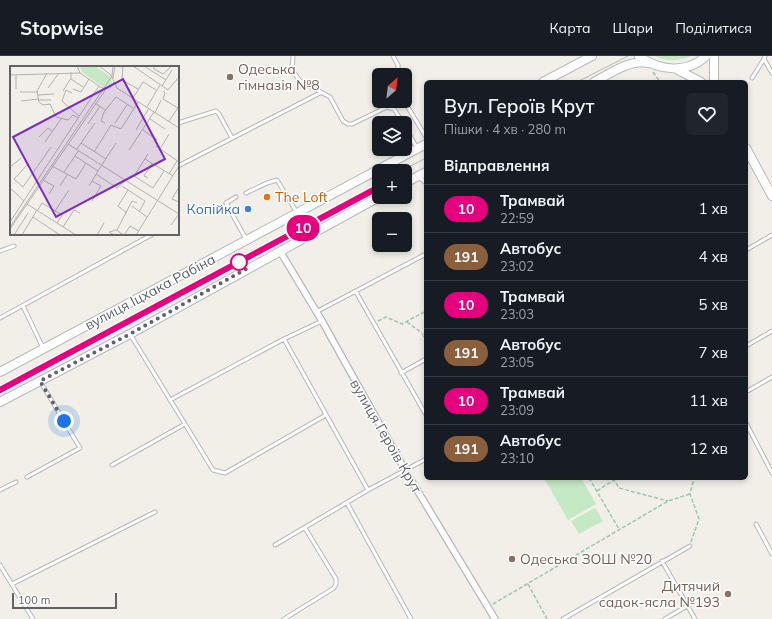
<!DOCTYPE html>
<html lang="uk">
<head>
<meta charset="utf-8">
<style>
	body { margin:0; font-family:Mulish,sans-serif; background:#20242c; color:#f1f3f6; height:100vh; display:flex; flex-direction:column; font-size:15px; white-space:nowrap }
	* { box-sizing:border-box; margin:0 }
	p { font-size:13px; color:#9ea1a6 }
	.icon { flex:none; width:22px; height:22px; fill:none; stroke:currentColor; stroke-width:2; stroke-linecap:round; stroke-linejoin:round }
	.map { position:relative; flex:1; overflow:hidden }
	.side { position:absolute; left:424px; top:24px; width:324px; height:400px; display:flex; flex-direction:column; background:#171b24; border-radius:6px; box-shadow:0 2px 6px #0003 }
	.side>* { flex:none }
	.badge { padding:0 8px; border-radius:13px; font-size:14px; line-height:26px }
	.needle { width:26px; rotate:28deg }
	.fabs { position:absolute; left:372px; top:12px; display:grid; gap:8px }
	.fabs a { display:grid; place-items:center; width:40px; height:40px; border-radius:6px; background:#171b24; box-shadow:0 2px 6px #0003; font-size:20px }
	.scale { position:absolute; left:12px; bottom:10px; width:105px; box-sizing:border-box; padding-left:4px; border:2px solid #5f6368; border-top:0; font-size:11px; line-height:14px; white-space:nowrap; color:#5f6368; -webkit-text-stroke:3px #fff; paint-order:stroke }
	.you { position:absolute; width:20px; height:20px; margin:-10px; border:3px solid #fff; border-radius:50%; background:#1a73e8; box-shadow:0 0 0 6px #1a73e833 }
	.map>.badge { position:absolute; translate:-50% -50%; box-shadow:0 0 0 2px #fff }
	h2 { padding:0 20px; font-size:15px; line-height:36px }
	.round { display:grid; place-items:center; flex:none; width:42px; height:42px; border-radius:6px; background:#20242c }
	.head { display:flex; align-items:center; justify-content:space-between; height:68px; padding:0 20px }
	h1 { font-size:19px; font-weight:600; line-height:30px }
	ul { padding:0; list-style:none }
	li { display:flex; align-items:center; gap:12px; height:48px; padding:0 20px; border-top:1px solid #363941 }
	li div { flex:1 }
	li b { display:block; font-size:15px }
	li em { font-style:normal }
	li .badge { min-width:44px; font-weight:700; text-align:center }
	header { display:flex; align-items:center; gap:24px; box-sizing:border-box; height:56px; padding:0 20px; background:#171b24; border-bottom:1px solid #363941 }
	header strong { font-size:19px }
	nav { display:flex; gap:22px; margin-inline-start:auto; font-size:14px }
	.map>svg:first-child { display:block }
</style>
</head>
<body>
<header>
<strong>Stopwise</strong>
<nav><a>Карта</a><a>Шари</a><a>Поділитися</a></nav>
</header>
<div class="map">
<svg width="772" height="563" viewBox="0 0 772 563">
	<rect width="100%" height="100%" fill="#f1efe8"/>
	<path fill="#c5e8c5" d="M655,0H691C680,5 666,6 655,0Z
		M544,422H581L596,448L568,464Z
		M595,452L603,465L579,478L571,465Z"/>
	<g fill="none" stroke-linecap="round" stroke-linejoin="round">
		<defs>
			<path id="service" d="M293,0L292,14L300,25L330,41L343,65L348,68H352L387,51L394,53L403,67
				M393,0L398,9V19
				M765,0L764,3L772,17
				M752,22L764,3
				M404,45L426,81
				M178,67L216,55L219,58L232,82
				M405,71L417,92
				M178,110L320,37
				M419,121L426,127
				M246,137L267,127L277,124L296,155
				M236,141L226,147L246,183
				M746,194L772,179
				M0,195L14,190
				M356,236L426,359
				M23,250L43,292
				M316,256L426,198
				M0,262L153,178
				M130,278L213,414L225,417L326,359
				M425,279L426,280
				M284,283L368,434L426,403
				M746,290L772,275
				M401,317L426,303
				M746,336L772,321
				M170,344L284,283L322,265
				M746,367L772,417
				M112,409L185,368
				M27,421L80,392L40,325
				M0,434L16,426
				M347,447L411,563
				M756,468L772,498
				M275,489L368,434
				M662,505L695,563
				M0,509L33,563
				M12,528L155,456
				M284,563L334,532L336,528V523L305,472
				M563,563L690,490
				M665,563L687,550"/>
			<path id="minor" d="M280,195L322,265L405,414L495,563"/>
			<path id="secondary" d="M639,0C659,15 687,18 706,0
				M676,13L701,26
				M543,26L592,0
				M594,26C609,18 630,3 648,7
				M714,26V0
				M746,92L772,140
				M405,127L426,116
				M0,316L426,88
				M0,346L130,278L379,141"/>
		</defs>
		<use href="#service" stroke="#b5b8bc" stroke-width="5"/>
		<use href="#minor" stroke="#b5b8bc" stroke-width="8"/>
		<use href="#secondary" stroke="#b6babf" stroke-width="10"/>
		<path stroke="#9cc7a9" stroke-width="1.5" stroke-dasharray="4 2" stroke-linecap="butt" d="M653,16L660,26
			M378,265L386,261L402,268L426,255
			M407,266L422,277
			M589,422L619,473
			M597,435L614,424L619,432L668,445
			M691,486L699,463L690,438L694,422
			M528,528L547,563
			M493,548L668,445L690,438"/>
		<use href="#service" stroke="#fff" stroke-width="3"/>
		<use href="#minor" stroke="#fff" stroke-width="5.5"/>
		<use href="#secondary" stroke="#fff" stroke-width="8"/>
		<path stroke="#b6b7b8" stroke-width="1" d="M577,26L628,0
			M401,115L426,102
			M0,331L379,127"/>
	</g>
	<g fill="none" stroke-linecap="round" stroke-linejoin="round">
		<defs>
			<path id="line" d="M0,334L379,131"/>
		</defs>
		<use href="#line" stroke="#fff" stroke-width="9"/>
		<use href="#line" stroke="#e6007e" stroke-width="6"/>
		<path stroke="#5f6368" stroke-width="4" stroke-dasharray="0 7.2" d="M64,365L40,325L130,278L246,213L239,206"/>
	</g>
	<g fill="#8d6e63" stroke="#fff" stroke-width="1.5">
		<circle cx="230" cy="21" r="4"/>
		<circle cx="512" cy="503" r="4"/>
		<circle cx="728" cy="538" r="4"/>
	</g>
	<circle fill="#e8710a" stroke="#fff" stroke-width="1.5" cx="267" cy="141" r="4"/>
	<circle fill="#3f7fe0" stroke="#fff" stroke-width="1.5" cx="248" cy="153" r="4"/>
	<circle fill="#fff" stroke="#e6007e" stroke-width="2" cx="239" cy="206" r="8"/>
	<g text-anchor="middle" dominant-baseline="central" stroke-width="3" stroke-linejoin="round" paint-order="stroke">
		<g font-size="14" fill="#785e54" stroke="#fff" text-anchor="start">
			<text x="238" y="13">Одеська<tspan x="238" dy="16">гімназія №8</tspan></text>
			<text x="520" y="503">Одеська ЗОШ №20</text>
			<text x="720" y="530" text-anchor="end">Дитячий<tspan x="720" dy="16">садок-ясла №193</tspan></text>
		</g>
		<g font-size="14" fill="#c56008" stroke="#fff" text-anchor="start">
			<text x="275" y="141">The Loft</text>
		</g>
		<g font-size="14" fill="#366cbe" stroke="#fff" text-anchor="end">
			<text x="240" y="153">Копійка</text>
		</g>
		<g font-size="14" fill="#5f6368" stroke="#fff">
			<text transform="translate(150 236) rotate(-28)">вулиця Іцхака Рабіна</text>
			<text transform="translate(386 380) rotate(60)">вулиця Героїв Крут</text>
		</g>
	</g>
	<g transform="translate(10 10)">
		<rect width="169" height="169" fill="#f1efe8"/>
		<path d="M70,0H85L101,11L102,18L93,21L72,6Z" fill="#c5e8c5"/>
		<path fill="none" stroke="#b3b3b1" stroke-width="1" d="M67,0L70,7L92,22H100L104,16M89,0L101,9L107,22L169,62M113,0L112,14L128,23M123,0L158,24L169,11M134,0L156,14M144,0V3L153,8L162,0M37,7L27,25L29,36L33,39L40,38L46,51L58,54L63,49L68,52M0,9L70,7M6,9V23M103,12L105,0M61,13L73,21M152,20L162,4M38,22L49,7M63,23L71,26L79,13M53,25L61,12V6M153,25L155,27L153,33L168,42M10,26H27M62,27L56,24L52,35L69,50M27,29L44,28M123,32L133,16L146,24M28,34H41M11,35L28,33M85,37L95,44M137,41L150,19M145,47L151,34M140,53L155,63M159,55L169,40M95,57L91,55L94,46L106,31L123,42M105,57L117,39M78,58L90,40M126,64L139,42M133,64L147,74M29,71L38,62L42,65M35,76L51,53M71,77L96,93M58,78L169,148M146,80L169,96M67,83L85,57M150,83L159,68M119,84L144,46M84,86L101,59L111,63L128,36M138,88L124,110L143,122L154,105M65,90L88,105L106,77M135,93L163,110M19,97L4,113L13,121L41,81M42,100L66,113L76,97M0,101L11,92M54,106L69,84M86,108L107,122L116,114M159,108L167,95M138,112L134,110L142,97M33,114L44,120L39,128M82,115L91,120L82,135M50,120L57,109M79,120L88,105M112,120L135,135L129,146M169,121L162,133L169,136M0,122L14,135M17,138L66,169M122,140L137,151M28,144L32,137L52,149L47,157M45,145L59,124M117,147L108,140L118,124M23,151L50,169M0,156L89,20M161,159L169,148M0,161L102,10L103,0M53,161L64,144L70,147M0,163L96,23M4,169L18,147M12,169L27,144M87,169L94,157M104,169L99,166L107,164M113,169L107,164L122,135L127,137M114,169L120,160L129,165M126,169L169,100"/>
		<path fill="#7b2cbf" fill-opacity="0.15" stroke="#7b2cbf" stroke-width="2" d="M113,13L155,93L46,151L3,71Z"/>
		<rect width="169" height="169" fill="none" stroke="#5f6368" stroke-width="2"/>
	</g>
</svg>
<div class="fabs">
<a><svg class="needle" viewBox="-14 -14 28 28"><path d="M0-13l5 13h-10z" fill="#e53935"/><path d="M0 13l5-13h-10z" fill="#9ea1a6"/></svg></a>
<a><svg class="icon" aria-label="layers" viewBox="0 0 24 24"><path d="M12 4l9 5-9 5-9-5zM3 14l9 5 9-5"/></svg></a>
<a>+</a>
<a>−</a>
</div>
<div class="scale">100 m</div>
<div class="you" style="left:64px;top:365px"></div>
<b class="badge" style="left:303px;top:172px;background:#e6007e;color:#fff">10</b>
<section class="side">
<div class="head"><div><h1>Вул. Героїв Крут</h1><p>Пішки · 4 хв · 280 m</p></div><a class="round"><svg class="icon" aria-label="heart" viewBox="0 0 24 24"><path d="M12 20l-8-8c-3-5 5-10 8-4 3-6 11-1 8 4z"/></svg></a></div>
<h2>Відправлення</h2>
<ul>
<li><span class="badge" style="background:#e6007e;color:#fff">10</span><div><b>Трамвай</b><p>22:59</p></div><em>1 хв</em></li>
<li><span class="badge" style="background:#8b5e3c;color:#fff">191</span><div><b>Автобус</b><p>23:02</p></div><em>4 хв</em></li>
<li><span class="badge" style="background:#e6007e;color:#fff">10</span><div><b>Трамвай</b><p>23:03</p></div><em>5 хв</em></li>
<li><span class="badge" style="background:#8b5e3c;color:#fff">191</span><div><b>Автобус</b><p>23:05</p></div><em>7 хв</em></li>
<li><span class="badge" style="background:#e6007e;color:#fff">10</span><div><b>Трамвай</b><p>23:09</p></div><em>11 хв</em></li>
<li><span class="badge" style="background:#8b5e3c;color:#fff">191</span><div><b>Автобус</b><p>23:10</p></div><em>12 хв</em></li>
</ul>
</section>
</div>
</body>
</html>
